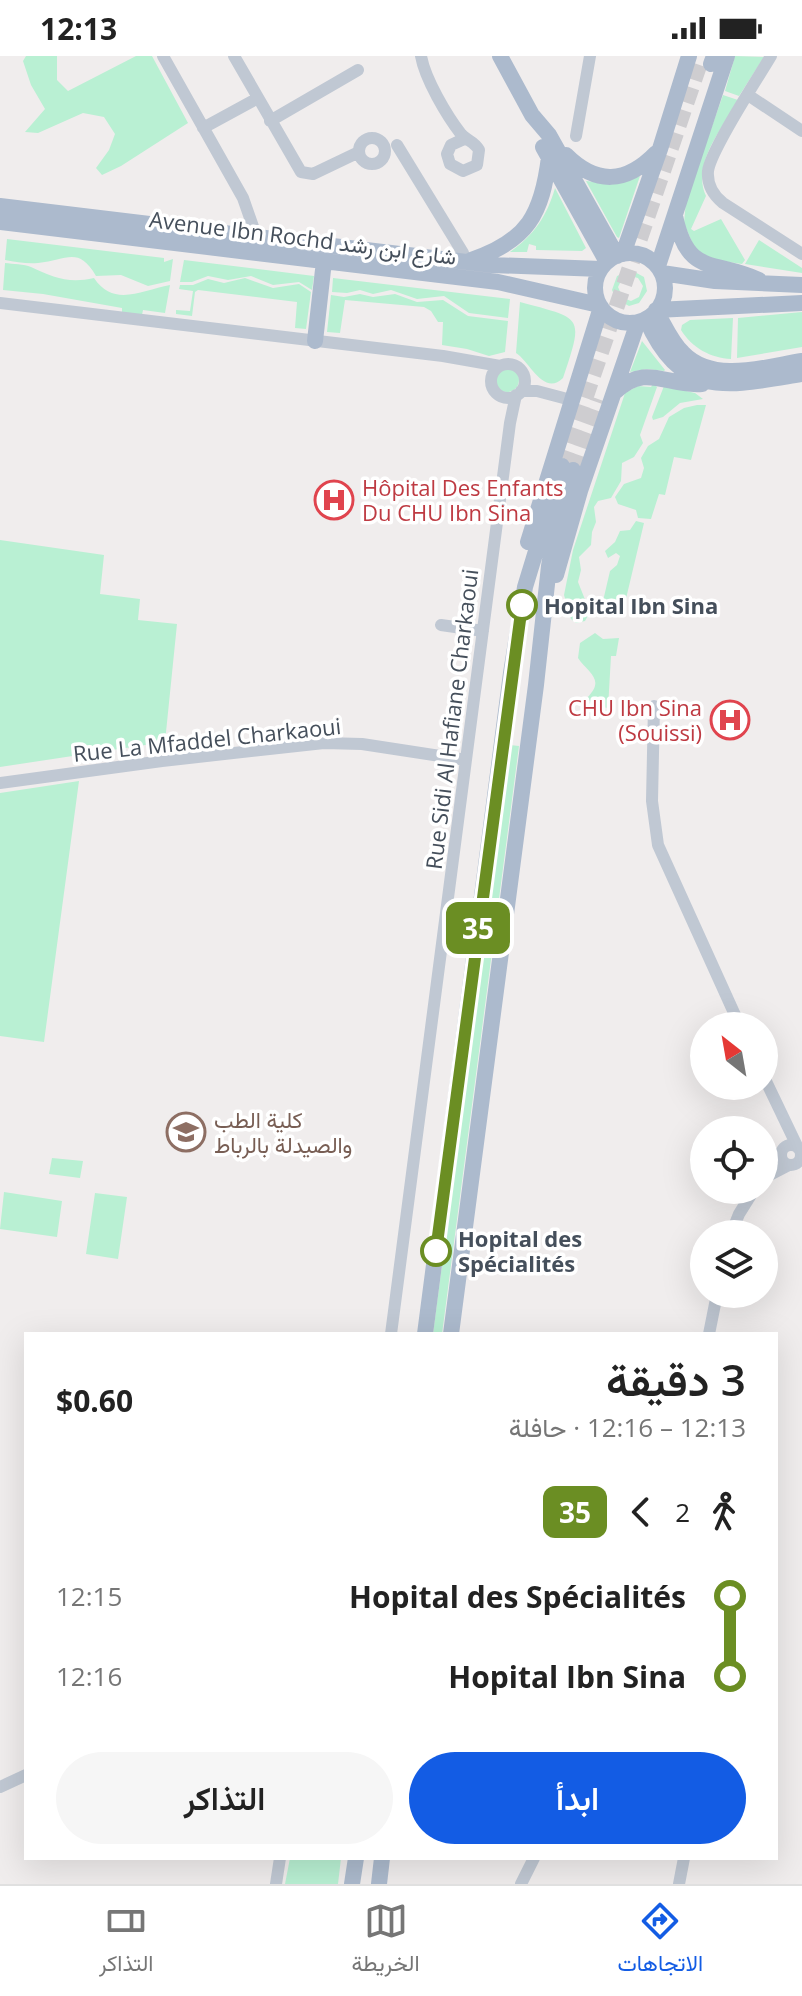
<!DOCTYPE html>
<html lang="ar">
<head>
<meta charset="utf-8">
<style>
	body { margin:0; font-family:"Open Sans",Vazirmatn,sans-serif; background:#f6f6f6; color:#222; direction:rtl; height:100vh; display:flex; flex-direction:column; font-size:30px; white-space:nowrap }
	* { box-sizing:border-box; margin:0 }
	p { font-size:26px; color:#767676 }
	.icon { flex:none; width:44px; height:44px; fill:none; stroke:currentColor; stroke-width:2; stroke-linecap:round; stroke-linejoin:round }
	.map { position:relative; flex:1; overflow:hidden; direction:ltr }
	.sheet { position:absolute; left:24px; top:1276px; width:754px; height:528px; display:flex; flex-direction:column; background:#fff; border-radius:0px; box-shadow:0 8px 32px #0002; direction:rtl }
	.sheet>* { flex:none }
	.badge { padding:0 16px; border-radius:12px; font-size:28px; line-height:52px }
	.needle { width:52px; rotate:329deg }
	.controls { position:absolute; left:690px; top:956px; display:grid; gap:16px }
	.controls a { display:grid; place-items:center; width:88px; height:88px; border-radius:50%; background:#fff; box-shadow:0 8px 32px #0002; font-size:40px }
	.map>.badge { position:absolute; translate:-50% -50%; box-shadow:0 0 0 4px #fff }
	.legs { display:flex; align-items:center; gap:12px; height:88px; padding:0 32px; font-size:26px }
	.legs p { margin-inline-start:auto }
	.headline { display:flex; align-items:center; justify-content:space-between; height:136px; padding:0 32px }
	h1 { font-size:44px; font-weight:600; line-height:60px }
	.cta { display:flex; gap:16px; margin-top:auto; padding:16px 32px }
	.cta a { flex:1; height:92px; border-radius:48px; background:#135ce4; color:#fff; font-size:32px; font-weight:600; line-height:92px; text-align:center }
	.cta a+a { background:#f6f6f6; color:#222 }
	ul { padding:0 32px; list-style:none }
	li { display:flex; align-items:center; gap:28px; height:80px; font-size:30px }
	li i { display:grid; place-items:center; width:12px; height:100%; margin:0 10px; background:currentColor }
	li i::after { content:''; width:20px; height:20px; margin:-10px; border:6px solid; border-radius:50%; background:#fff }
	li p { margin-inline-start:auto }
	li:first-child i { background:linear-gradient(#0000 50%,currentColor 0) }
	li:last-child i { background:linear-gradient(currentColor 50%,#0000 0) }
	.status { display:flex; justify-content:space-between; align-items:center; height:56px; padding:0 40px; background:#fff; direction:ltr }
	.status svg { height:22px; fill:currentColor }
	.menu { display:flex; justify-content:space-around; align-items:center; height:112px; border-top:2px solid #e0e0e0; background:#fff; font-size:22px; color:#767676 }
	.menu a { display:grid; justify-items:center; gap:4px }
	.menu .on { color:#135ce4 }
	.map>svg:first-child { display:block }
</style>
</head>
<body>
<div class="status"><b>12:13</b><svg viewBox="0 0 49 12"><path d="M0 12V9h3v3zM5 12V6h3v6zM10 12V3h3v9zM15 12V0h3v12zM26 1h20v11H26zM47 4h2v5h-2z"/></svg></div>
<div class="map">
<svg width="802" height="1828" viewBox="0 0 802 1828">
	<rect width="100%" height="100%" fill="#f0eded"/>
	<path fill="#b9f0d3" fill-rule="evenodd" d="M26,0H57V24L68,35L136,0H152L188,67L121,110L102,119L96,112L109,94L115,78L104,61L83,57L38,77L25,76L45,53L31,29L23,5Z
		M735,0L764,1L739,40L725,35Z
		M723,39L738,44C723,72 691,108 706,140L691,173L694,175L721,163L745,204L742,208L709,203L694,191L684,167L686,144Z
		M640,120L619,182L617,181L586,125L613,128Z
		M555,132L586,192L582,195L536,194V190L529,188L527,196H510C534,179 547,160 555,132Z
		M7,183L164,202V206L173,203L170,225L148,230L121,219L96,220C78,189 66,205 38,207C27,208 16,206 5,204Z
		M759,184L802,212V217L745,208Z
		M184,204L314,220L312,234L299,226L273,229L251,220L228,224L208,220L192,226H180Z
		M5,207C13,208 24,208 31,211C53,221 68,228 94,222C114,252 142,234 170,229L165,257L143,254L142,259L122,257V252L43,238L3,234Z
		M631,214L644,221L647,235L639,247L629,250L616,243L612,234L617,220ZM630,220L638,222L643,230L639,241L631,245L623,242L618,231L622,223Z
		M245,222L273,232L299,228L311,236L306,273L295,272L297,246L198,234L195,236L192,260L176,258V254L190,255L193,235L179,233L180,229H193L208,223L224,227Z
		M333,222L510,243L508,262L469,257L444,240L417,243L391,234L373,238L360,234L347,237L332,236Z
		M360,238L373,241L395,238L417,246L443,244L468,260L508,265L505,296L489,300L467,293L442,289L443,266H438L431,255L424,251L345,244L340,277L327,276L331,239L344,241Z
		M520,246C583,263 584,259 563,322C544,341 530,306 516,297Z
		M802,256V291L737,302L738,262Z
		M733,262L731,303C711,302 692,292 681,274L682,269L690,264Z
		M642,285L665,314L664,315L647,313L630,316Z
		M495 324a12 12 0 1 1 24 0a12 12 0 1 1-24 0Z
		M653,328L657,331L640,379L643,387L634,401L622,407L621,425L611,442L598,445L594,451L596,466L592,476L591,489L579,501L581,514L578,526L590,556L585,565L576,567L571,563L564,539L573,494L625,337L638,330L651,331Z
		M664,330L695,337L703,343L680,347L663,361L653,364L652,361Z
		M697,349H706L691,404L674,401L665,439L659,438L651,463L638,462L636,454L618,448L615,441L624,428L641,422L644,412L641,402L648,390L659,383L669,361L684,352Z
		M636,465L644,467L624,551L603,545L610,515L617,509L620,500L616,497L608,502L605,495L615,486L620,475L630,474Z
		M0,484L104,499L100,538L140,543L138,564L177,568L165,686L0,711Z
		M595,577L603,583L619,582L616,600H611L608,652L595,650L587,642C606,623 588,617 578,602L580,587Z
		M510,689L519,690L442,1278H433Z
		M79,725L44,986L0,980V737Z
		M52,1102L83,1105L80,1122L49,1118Z
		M4,1136L62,1145L57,1181L0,1173Z
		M95,1137L127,1141L118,1203L86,1198Z
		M290,1802H341L338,1828H285Z"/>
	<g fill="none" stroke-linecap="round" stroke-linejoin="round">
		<path stroke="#cecdd0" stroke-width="16" stroke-dasharray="16 8" stroke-linecap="butt" d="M562,410L701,4
			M573,414L598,343"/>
		<path stroke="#c0c8d3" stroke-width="12" d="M163,0L243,142L257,182
			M234,0L301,116L313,118L359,96
			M421,0C425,23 447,60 461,78C467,85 474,85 479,94L477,109L463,115L450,108L447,98L451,89L464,83
			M771,0C758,22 711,93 708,115C707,128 713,139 723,147L802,198
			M748,39L802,75
			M270,65L358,14
			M203,72L258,42
			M576,80L590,0
			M359 95a13 13 0 1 1 26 0a13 13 0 1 1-26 0Z
			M397,89L463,197L465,206
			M0,247L443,300L500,310
			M491 325a17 17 0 1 1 34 0a17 17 0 1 1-34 0Z
			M521,335H537L571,344
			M441,569L483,575
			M654,650L652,745L658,789L740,970
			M0,727L162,705L324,687L362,688L466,704
			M764,1021L798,1092
			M781 1099a10 10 0 1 1 20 0a10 10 0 1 1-20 0Z
			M764,1122L789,1109
			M731,1178L739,1158L754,1134
			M391,1278L510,367L516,339
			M709,1278L717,1238
			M0,1731L26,1719
			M276,1828L280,1802
			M521,1828L534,1802
			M679,1828L684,1802"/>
		<path stroke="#acbacd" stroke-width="16" d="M500,0L532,59L549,79L617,200
			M711,8L714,0
			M543,91L607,206
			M566,99C596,129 626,128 656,97
			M0,150L492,209L601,213
			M675,160C688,221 713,203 759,224
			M0,166L498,226L599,249
			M595 232a35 35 0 1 1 70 0a35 35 0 1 1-70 0Z
			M623,198L660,93L689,0
			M471,204C528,185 542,158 549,101
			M658,210L727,0
			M662,217L715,225L802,229
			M656,254L802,247
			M656,255C664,268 671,286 683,297C713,328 765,311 802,305
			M646,263C682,344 728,330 802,318
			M315,285L324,205
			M615,336C647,306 666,331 702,328
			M528,486L601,251
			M556,519L580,435L638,266
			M425,1278L511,617L525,531L562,410
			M451,1278L536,629L549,510L556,469L573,414
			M352,1828L356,1802
			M379,1828L382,1802"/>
	</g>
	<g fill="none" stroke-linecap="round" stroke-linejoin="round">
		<defs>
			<path id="line-1" d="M436,1195L522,549"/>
		</defs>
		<use href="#line-1" stroke="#fff" stroke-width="18"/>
		<use href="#line-1" stroke="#6b8e23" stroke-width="12"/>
	</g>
	<defs>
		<symbol id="hospital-ring" viewBox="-11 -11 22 22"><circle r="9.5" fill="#fff" stroke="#e0444e" stroke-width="1.5"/><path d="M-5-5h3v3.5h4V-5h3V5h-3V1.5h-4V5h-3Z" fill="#e0444e"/></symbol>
		<symbol id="university-ring" viewBox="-11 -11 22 22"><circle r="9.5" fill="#fff" stroke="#8d6e63" stroke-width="1.5"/><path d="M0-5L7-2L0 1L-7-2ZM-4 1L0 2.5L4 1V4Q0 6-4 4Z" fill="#8d6e63"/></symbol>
	</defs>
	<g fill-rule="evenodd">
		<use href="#hospital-ring" x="312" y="422" width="44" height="44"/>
		<use href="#hospital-ring" x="708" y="642" width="44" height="44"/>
		<use href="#university-ring" x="164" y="1054" width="44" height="44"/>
	</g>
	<g fill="#fff" stroke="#6b8e23" stroke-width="4">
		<circle cx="522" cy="549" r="14"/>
		<circle cx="436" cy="1195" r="14"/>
	</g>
	<g text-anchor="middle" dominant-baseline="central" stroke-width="7" stroke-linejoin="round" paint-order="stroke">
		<g font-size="22" fill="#454f5b" stroke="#fff">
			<text transform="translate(303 181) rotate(7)">Avenue Ibn Rochd شارع ابن رشد</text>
			<text transform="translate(451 663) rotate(-83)">Rue Sidi Al Hafiane Charkaoui</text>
			<text transform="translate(207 683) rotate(-6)">Rue La Mfaddel Charkaoui</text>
		</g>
		<g font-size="22" fill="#be3a42" stroke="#fff" text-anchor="start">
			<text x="362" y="431">Hôpital Des Enfants<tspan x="362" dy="25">Du CHU Ibn Sina</tspan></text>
			<text x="702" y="651" text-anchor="end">CHU Ibn Sina<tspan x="702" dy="25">(Souissi)</tspan></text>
		</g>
		<g font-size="22" font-weight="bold" fill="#454f5b" stroke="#fff" text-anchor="start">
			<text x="544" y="549">Hopital Ibn Sina</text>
			<text x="458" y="1182">Hopital des<tspan x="458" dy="25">Spécialités</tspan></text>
		</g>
		<g font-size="22" fill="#785e54" stroke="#fff" text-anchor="start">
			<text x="214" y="1063">كلية الطب<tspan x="214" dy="25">والصيدلة بالرباط</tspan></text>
		</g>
	</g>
</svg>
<div class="controls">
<a><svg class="needle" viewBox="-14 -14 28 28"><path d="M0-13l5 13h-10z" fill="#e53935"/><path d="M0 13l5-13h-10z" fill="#767676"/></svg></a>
<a><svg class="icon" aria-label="locate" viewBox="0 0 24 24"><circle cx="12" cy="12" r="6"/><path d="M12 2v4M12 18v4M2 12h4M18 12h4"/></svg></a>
<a><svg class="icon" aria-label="layers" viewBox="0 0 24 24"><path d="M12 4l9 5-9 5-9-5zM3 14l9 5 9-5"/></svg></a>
</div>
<b class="badge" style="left:478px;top:872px;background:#6b8e23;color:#fff">35</b>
<section class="sheet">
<div class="headline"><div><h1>3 دقيقة</h1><p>12:13 – 12:16 · حافلة</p></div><b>$0.60</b></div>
<div class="legs"><svg class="icon" aria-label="walk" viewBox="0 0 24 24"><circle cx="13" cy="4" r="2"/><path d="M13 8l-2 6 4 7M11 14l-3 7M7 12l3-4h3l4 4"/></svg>2<svg class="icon" aria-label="back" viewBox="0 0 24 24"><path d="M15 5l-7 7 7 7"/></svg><b class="badge" style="background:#6b8e23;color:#fff">35</b></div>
<ul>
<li><i style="color:#6b8e23"></i><b>Hopital des Spécialités</b><p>12:15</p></li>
<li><i style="color:#6b8e23"></i><b>Hopital Ibn Sina</b><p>12:16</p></li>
</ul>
<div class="cta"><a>ابدأ</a><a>التذاكر</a></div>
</section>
</div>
<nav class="menu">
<a class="on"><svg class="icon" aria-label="directions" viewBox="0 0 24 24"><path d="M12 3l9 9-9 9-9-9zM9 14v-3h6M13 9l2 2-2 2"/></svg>الاتجاهات</a>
<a><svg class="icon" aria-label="map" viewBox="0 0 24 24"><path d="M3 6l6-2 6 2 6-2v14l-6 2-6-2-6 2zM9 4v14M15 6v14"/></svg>الخريطة</a>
<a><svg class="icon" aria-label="tickets" viewBox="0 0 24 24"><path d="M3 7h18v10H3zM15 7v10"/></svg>التذاكر</a>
</nav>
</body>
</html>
